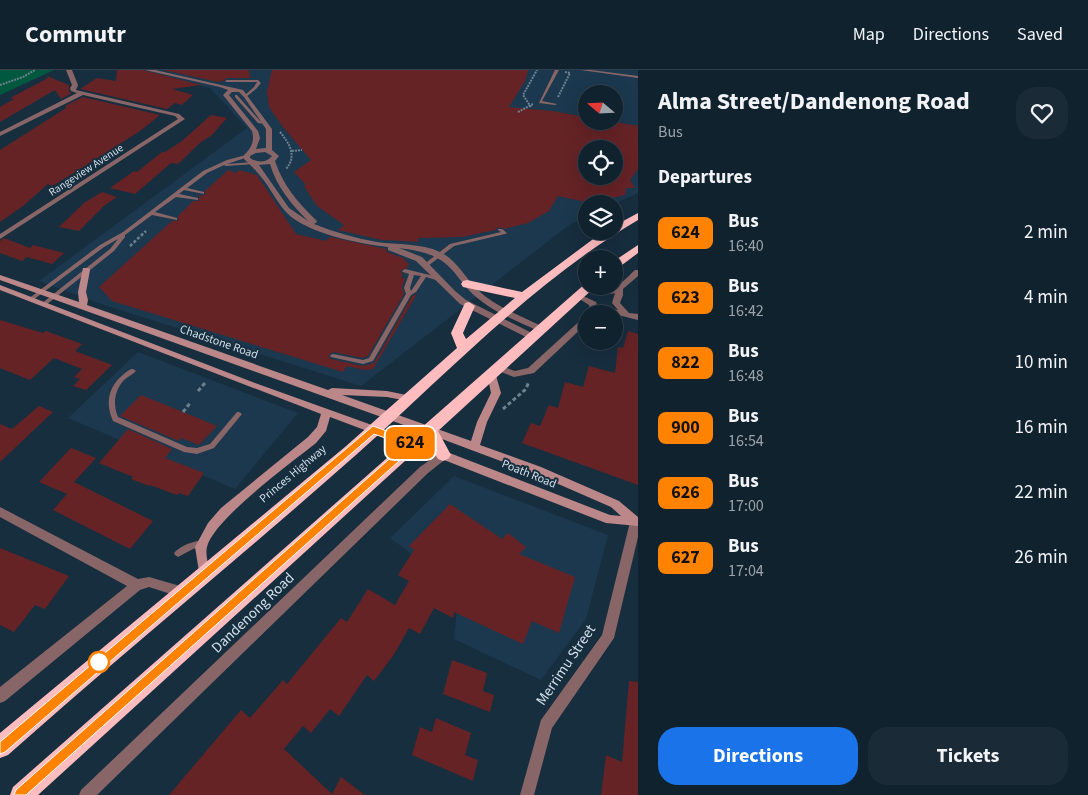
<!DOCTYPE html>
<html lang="en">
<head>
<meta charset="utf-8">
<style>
	body { margin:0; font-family:"Source Sans 3",sans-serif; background:#1a2a37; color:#f1f3f6; height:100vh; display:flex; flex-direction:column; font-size:19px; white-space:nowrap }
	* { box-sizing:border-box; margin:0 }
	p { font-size:16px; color:#9ca4aa }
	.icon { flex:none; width:28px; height:28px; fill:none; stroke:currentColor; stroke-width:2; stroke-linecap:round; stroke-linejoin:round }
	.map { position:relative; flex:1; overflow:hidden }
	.side { display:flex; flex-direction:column; background:#11222f; width:450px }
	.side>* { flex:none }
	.badge { padding:0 10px; border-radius:8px; font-size:18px; line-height:32px }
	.needle { width:32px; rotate:289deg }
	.tools { position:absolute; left:578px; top:15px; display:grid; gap:10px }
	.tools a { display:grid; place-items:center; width:45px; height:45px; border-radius:50%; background:#11222f; box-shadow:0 5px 20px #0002,0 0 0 1px #303f4b; font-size:25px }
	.map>.badge { position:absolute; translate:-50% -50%; box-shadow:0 0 0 2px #fff }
	h2 { padding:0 20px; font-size:19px; line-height:45px }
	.round { display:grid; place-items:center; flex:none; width:52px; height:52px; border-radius:20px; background:#1a2a37 }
	.summary { display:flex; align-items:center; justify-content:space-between; height:85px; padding:0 20px }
	h1 { font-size:24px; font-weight:700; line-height:38px }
	.primary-button { display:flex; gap:10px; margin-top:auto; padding:10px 20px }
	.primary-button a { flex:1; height:58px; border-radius:20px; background:#1a73e8; color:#fff; font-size:20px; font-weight:700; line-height:58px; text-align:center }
	.primary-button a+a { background:#1a2a37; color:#f1f3f6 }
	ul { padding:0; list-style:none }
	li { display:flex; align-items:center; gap:15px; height:65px; padding:0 20px }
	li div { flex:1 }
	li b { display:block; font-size:19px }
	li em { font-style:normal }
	li .badge { min-width:55px; font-weight:700; text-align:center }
	header { display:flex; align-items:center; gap:30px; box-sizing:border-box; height:70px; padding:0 25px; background:#11222f; border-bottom:1px solid #303f4b }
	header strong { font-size:24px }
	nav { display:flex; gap:28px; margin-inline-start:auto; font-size:18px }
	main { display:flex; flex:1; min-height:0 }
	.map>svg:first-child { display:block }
</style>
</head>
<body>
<header>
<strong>Commutr</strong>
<nav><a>Map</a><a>Directions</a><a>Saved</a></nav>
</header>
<main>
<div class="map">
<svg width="638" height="725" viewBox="0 0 638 725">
	<rect width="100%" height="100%" fill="#172e3f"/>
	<path fill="#1b384e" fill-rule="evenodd" d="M128,0H638V123L614,134H586V147L569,155L361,316L101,234L39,211L247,58L210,18ZM586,24H614V51H586ZM586,79H614V106H586Z
		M138,282L298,343L235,419L68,348Z
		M454,406L608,465L586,549L541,610L454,569L459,519L390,468Z"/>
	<path fill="#00593e" d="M0,0H54L0,25Z"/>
	<path fill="#652326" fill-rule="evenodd" d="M117,0H143L201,15L172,19L193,25L182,35L175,33L167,39L80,19L97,8L116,11Z
		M163,0H249L250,8H227L223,11L218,12Z
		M272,0H528L525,11L509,37L552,41L586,47V51H610L638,56V99L630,110L635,118H626L625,125L590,133L558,126L549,141L528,153L504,159L498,157L496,160L462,167L418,168V172L385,170L386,171L338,160L344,155L317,136L304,116L306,115L294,102L311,90L282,56L269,37L267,22ZM586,79H614V106H586Z
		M47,6L69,15V22L72,23L61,29L55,20L0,52V37L14,29L10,28L48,8Z
		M83,27L160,45L140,61L69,106L52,116L48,114L23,136L0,152V80L66,38L65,36Z
		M211,45L227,48L211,66L201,72L178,94L171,93L135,124L110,118L134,101L137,102L162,82H165L182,71Z
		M228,100L236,103L239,100L257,105L296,164L326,171L330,167L386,179L387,182L403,188L409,194L407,198L400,201L403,204L401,207L405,209L402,217L404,224L368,286L363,288L333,282L328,286L331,289L363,296L374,293L412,226L417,224L373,299L364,300L347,296L343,302L112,231L99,217L172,151H178V146L193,131H199V126L205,125V121Z
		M102,122L117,127L105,135L79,161L59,157L84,133Z
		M4,168L30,178L33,175L64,183L52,194L27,187L22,191L0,183V171Z
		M0,250L43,263L46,261L82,274L75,281L112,295L86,320L73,316L80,309L74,307L82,299L54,288L30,310L0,298Z
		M628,261L638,264V415L522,373L531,353L540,356L549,335L558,338L565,312L583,317L589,296L615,303L618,277L623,278Z
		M141,325L183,342L217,356L199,375L181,368L179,371L120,346Z
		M39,336L53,342L0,392V354L12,359Z
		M128,359L172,379L165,388L204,403L188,426L179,423L177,425L150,415L149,416L131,409L133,407L99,393Z
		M71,378L96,388L74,412L153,451L130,479L53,440L67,424L39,412Z
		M450,434L502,469L508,463L526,477L519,484L575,507L559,563L532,551L523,574L454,542L453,548L434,538L420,564L409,558L393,586L374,611L367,605L339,646L330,639L311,663L303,656L284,679L332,724L341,707L365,725H169L241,640L250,648L283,610L287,614L341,548L347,552L368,519L395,535L409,511L398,505L414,480L409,476Z
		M0,478L69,506L45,539L35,535L14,562L0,555Z
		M452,590L487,603L483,621L494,625L490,642L443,624Z
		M629,611L638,612V725H601L606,685L622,692Z
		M436,648L471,663L465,685L478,690L473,711L412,685L420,657L432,662Z"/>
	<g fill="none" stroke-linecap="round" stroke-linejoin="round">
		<path stroke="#6d808e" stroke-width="2" stroke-dasharray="2 1" stroke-linecap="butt" d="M0,15L23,7L35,0
			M558,27L570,3L565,2
			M531,37L523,25L537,0
			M518,42L533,34
			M280,62C290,74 297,86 286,99
			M292,81L302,80"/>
		<path stroke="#6d808e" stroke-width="2.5" stroke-dasharray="3 2" stroke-linecap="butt" d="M130,176L146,161"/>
		<path stroke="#6d808e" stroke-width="3" stroke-dasharray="4 2.5" stroke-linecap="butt" d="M198,321L205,313
			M503,339L526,319L529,311
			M183,342L191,332"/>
		<path fill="#886667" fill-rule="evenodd" d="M555,0H559L542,31L557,34L555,35L539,33Z
			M581,0H591L638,6V8Z
			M227,10H258L261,13L256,19L246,27L244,26L245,25L254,17L257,12H226L225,11Z
			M235,25H237L260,51L266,52V54L258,53L235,27Z
			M246,85H248V87L227,94L253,92H255V94L226,96L224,95L207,103L187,118L204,122V124L184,120L179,124L198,128V130L176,127L155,142L177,148V150L152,145L125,165V167L114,181L46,235H42L41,234L110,179L118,169L104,177L33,230H29L28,229L100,175L123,162L203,101L227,90Z
			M498,159H502L507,163L505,164L454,176L428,196L426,197L423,195L450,174L501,162L498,160Z
			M405,199L438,207L439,208L436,210L426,207L416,222L411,225L373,291L363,294L331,287L330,286L331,285L333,284L363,290L369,288L406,224L404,218L409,204L403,202L402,201ZM414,205L421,206L411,221L410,218Z
			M131,299H133L136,301C132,305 127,307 123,311C114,322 113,335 118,347L187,377L197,378L210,374L237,342H239L242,344L214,378L197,384L184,382L113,351C103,329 111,311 131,299Z
			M202,470L205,471L206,473L205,475L193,479L178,487L175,485L174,483C181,475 192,472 202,470Z"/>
		<path fill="#886667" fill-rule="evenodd" d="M66,0H72L78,15L76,20L179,44L185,49L0,169V164L178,49L175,46L83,25L0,66V62L77,23L71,21L70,18L72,15Z
			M145,0H155L243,20L272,59V80L279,86L275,91C283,115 297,132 316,150L317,152L314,154C334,162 355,168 377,172C397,175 421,173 440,182C457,190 465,208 478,220C496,237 521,246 544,257L545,259L544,261H538C518,251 497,244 480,230C469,222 462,212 454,202C439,184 421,181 399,178L422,187L455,221L466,230L536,265L537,267L536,269H530L460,234L416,191L388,180V177C360,174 306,163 287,143C280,136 276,128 271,121C264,109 254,98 244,89V85C251,79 255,71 252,61L223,25L228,20L220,17ZM232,22H239L244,27L266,59V78L256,79L260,68L258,61L229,25ZM265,82L272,86C266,93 258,93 250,88V86L256,83ZM270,94C276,116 292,135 308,151L289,138L259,95Z
			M635,200H638V206L623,219V225L620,233L629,243L638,244V250L614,244H589L591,242L589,235L575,226L579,224L596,232L599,240L608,238L618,240L612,233L615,223C605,226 593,224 585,218L586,216C592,216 597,219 603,220C616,221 626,208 635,200Z
			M586,247V254L534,303L514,307L496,300L494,298L499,295L515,301L528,298L583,248Z
			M443,381L447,382L448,385L447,388L428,403L97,725H79L81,720L420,397Z
			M0,437L138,509L149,507L187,518L189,522L187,526L183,528L149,517L140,520L5,631L0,633V617L127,516L0,447Z
			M636,447L638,448V467L614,568L552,658L534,725H520L541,650L602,565L630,452L632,449Z"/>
		<path fill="#bc8789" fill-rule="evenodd" d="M83,198H89L90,200L86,222L88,230L87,235L328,320L332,318L387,321L411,326L413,328L411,330L408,331L387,327L342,325L471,371L477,352L491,323L487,304L492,301L495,302L501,323L487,352L480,375L541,397L619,431L638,447V456L606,453L439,388L330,347L326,361L316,373C292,392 213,450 207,477C205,485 209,496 210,504L208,508L204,509L200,508L195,477L208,453L221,438L308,367L317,357L321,344L0,220V215L255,313L447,382L610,445L621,446L611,437L533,403L426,363L0,210V205L79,232L78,222Z"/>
		<path fill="#febcbf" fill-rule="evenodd" d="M638,143V150C533,212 448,303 357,384C242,486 123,583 8,685L0,688V663L345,377L457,278L451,263L465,233L469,232L475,236L463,263L466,269L515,228L463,217L461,214L463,211L467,210L522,222L604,161H614V156Z
			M638,175V183L618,198L614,199V191Z
			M586,213V216H596L438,361L451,385L448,389L443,391L438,389L428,370L38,725H10L13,717Z"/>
	</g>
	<path fill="#ff8200" stroke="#fff" d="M373,356L417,372L418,374L26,725H14L16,720L405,375L374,364L5,682L0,684V672Z"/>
	<circle fill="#fff" stroke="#ff8200" stroke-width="2.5" cx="99" cy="592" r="10"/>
	<g text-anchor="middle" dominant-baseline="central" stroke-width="4" stroke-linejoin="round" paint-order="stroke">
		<g font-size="11" fill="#d1dfea" stroke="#172e3f">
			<text transform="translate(86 100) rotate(-33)">Rangeview Avenue</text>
		</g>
		<g font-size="12" fill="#d1dfea" stroke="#172e3f">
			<text transform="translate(219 272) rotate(19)">Chadstone Road</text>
			<text transform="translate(293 404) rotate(-40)">Princes Highway</text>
			<text transform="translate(529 404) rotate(22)">Poath Road</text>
		</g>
		<g font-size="15" fill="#d1dfea" stroke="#172e3f">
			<text transform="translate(253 543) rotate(-44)">Dandenong Road</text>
			<text transform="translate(566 595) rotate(-56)">Merrimu Street</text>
		</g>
	</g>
</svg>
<div class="tools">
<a><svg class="needle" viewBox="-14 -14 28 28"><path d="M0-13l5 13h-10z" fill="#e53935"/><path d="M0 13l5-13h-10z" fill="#9ca4aa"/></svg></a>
<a><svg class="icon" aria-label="locate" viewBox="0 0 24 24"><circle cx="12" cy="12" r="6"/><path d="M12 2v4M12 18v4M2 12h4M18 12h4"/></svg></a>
<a><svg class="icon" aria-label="layers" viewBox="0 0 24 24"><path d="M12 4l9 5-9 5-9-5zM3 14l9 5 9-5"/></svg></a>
<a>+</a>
<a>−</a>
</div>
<b class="badge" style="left:410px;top:373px;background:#ff8200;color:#111">624</b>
</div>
<section class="side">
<div class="summary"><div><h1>Alma Street/Dandenong Road</h1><p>Bus</p></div><a class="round"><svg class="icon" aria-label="heart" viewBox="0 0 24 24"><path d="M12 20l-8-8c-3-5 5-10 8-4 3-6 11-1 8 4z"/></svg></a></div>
<h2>Departures</h2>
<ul>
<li><span class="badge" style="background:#ff8200;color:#111">624</span><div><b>Bus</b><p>16:40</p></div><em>2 min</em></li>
<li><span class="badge" style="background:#ff8200;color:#111">623</span><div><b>Bus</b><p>16:42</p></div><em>4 min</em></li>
<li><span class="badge" style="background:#ff8200;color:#111">822</span><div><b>Bus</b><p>16:48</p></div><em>10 min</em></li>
<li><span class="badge" style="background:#ff8200;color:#111">900</span><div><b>Bus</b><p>16:54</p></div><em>16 min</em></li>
<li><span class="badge" style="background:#ff8200;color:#111">626</span><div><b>Bus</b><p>17:00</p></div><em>22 min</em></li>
<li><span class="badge" style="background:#ff8200;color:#111">627</span><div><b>Bus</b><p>17:04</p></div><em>26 min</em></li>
</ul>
<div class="primary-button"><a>Directions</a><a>Tickets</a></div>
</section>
</main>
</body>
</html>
